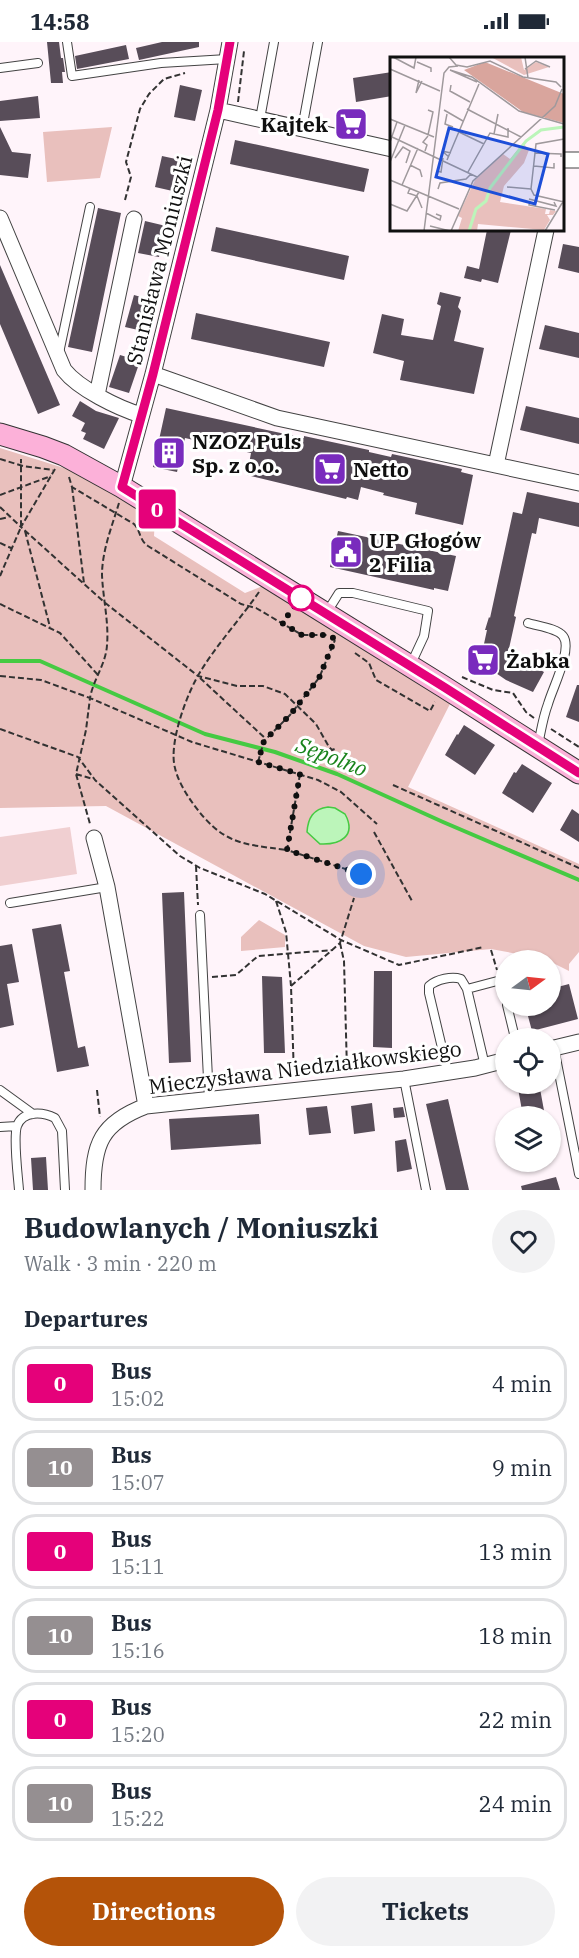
<!DOCTYPE html>
<html lang="en">
<head>
<meta charset="utf-8">
<style>
	body { margin:0; font-family:"IBM Plex Serif",serif; background:#f2f2f3; color:#1f2937; height:100vh; display:flex; flex-direction:column; font-size:22px; white-space:nowrap }
	* { box-sizing:border-box; margin:0 }
	p { font-size:20px; color:#747a83 }
	.icon { flex:none; width:33px; height:33px; fill:none; stroke:currentColor; stroke-width:2; stroke-linecap:round; stroke-linejoin:round }
	.map { position:relative; height:1148px; overflow:hidden }
	.drawer { display:flex; flex-direction:column; background:#fff; flex:1 }
	.drawer>* { flex:none }
	.badge { padding:0 12px; border-radius:4px; font-size:21px; line-height:39px }
	.needle { width:39px; rotate:75deg }
	.buttons { position:absolute; left:495px; top:908px; display:grid; gap:12px }
	.buttons a { display:grid; place-items:center; width:66px; height:66px; border-radius:50%; background:#fff; box-shadow:0 2px 4px #0004; font-size:30px }
	.you { position:absolute; width:30px; height:30px; margin:-15px; border:4px solid #fff; border-radius:50%; background:#1a73e8; box-shadow:0 0 0 9px #1a73e833 }
	.map>.badge { position:absolute; translate:-50% -50%; box-shadow:0 0 0 3px #fff }
	h2 { padding:0 24px; font-size:22px; line-height:54px }
	.round { display:grid; place-items:center; flex:none; width:63px; height:63px; border-radius:32px; background:#f2f2f3 }
	.summary { display:flex; align-items:center; justify-content:space-between; height:102px; padding:0 24px }
	h1 { font-size:28px; font-weight:800; line-height:45px }
	.primary-button { display:flex; gap:12px; margin-top:auto; padding:12px 24px }
	.primary-button a { flex:1; height:69px; border-radius:36px; background:#b45309; color:#fff; font-size:24px; font-weight:800; line-height:69px; text-align:center }
	.primary-button a+a { background:#f2f2f3; color:#1f2937 }
	ul { padding:0; list-style:none }
	li { display:flex; align-items:center; gap:18px; height:75px; margin:0 12px 9px; padding:0 12px; border:3px solid #e0e1e3; border-radius:24px }
	li div { flex:1 }
	li b { display:block; font-size:22px }
	li em { font-style:normal }
	li .badge { min-width:66px; font-weight:700; text-align:center }
	.status { display:flex; justify-content:space-between; align-items:center; height:42px; padding:0 30px; background:#fff; direction:ltr }
	.status svg { height:16px; fill:currentColor }
	.map>svg:first-child { display:block }
</style>
</head>
<body>
<div class="status"><b>14:58</b><svg viewBox="0 0 49 12"><path d="M0 12V9h3v3zM5 12V6h3v6zM10 12V3h3v9zM15 12V0h3v12zM26 1h20v11H26zM47 4h2v5h-2z"/></svg></div>
<div class="map">
<svg width="579" height="1148" viewBox="0 0 579 1148">
	<rect width="100%" height="100%" fill="#fff4fa"/>
	<path fill="#e9c0bd" d="M112,85L100,136L47,140L43,90Z
		M0,406L80,431L155,474L154,494L245,551L268,542L452,658L408,745L579,822V910L569,922V929L551,920L550,918L491,907L406,915L364,904L106,764L0,766Z
		M259,878L285,893V905L241,909V895Z"/>
	<path fill="#f0cfd1" d="M70,785L77,832L0,844V795Z"/>
	<path fill="#bcf5ba" stroke="#45ca42" stroke-width="1.5" d="M328,765L335,766L345,772C357,794 340,803 320,802L307,790C308,776 313,767 328,765Z"/>
	<g fill="none" stroke-linecap="round" stroke-linejoin="round">
		<path stroke="#45ca42" stroke-width="4" d="M0,619H40L205,692L275,710L337,732L443,780L579,838"/>
	</g>
	<path fill="#584d59" d="M47,0H59L61,16H63L65,30H62L63,41H51Z
		M162,0H199V5L139,18L136,6Z
		M126,3L129,17L77,27L75,14Z
		M392,30V54L356,60L353,36Z
		M180,43L202,48L195,79L174,75Z
		M38,54L40,76L0,79V59Z
		M0,85L12,110L31,112L28,136L0,133Z
		M235,98L369,127L364,150L230,122Z
		M162,114L185,119L177,150L155,145Z
		M98,166L121,171L92,310L68,305Z
		M145,179L166,184L159,215L138,211Z
		M216,185L349,214L344,238L211,209Z
		M487,188H511L498,241L482,237L481,240L464,236L467,224L479,227Z
		M563,202L579,205V231L558,226Z
		M0,223L60,363L38,372L0,282Z
		M440,250L461,255L458,265L461,269L454,299L484,306L474,352L400,338L404,319L373,311L382,272L404,277L401,293L433,298L441,264L437,262Z
		M134,253L155,259L147,290L125,285Z
		M196,271L330,300L324,325L191,297Z
		M545,283L579,291V316L539,307Z
		M120,313L140,319L129,351L109,345Z
		M80,359L96,369L119,376L104,407L83,397L86,391L81,389L85,381L72,374Z
		M526,364L579,376V402L520,388Z
		M166,366L304,396V394L369,408V410L391,415L392,412L462,427L461,430L473,433L463,483L415,472L417,461L383,453L384,451L361,445L358,458L347,455L346,457L247,433L251,411L185,396L177,430L153,425Z
		M527,450L579,461V485L539,476L536,492L532,491L514,574L516,575L508,611L544,630L533,650L506,638L490,627L484,626V623L478,622L480,611H482L487,588H485L489,575L490,576L513,470L522,472Z
		M338,489L456,514L448,549L434,546V548L330,525Z
		M577,643H579V680L566,675Z
		M464,683L495,703L475,733L445,713L457,692L458,693Z
		M522,722L552,741L533,771L502,751L514,730L516,731Z
		M572,767L579,772V800L560,788Z
		M184,850L191,1020L169,1021L162,851Z
		M61,882L70,929L64,930L78,1006L85,1004L89,1024L57,1030L32,887Z
		M12,902L19,940L7,942L14,983L0,986V904Z
		M374,929H392V1006L373,1005Z
		M262,934L282,935L285,1011H264Z
		M569,942L578,977L532,989L525,963H550V947Z
		M422,1010L424,1020L410,1023L408,1012Z
		M517,1041H539L545,1074H523Z
		M448,1057L469,1148H446L426,1062Z
		M372,1061L375,1089L354,1092L351,1064Z
		M327,1064L331,1091L309,1093L306,1066Z
		M403,1065L405,1075L394,1076L393,1066Z
		M259,1072L261,1102L171,1108L169,1077Z
		M406,1097L412,1127L397,1130L395,1099Z
		M46,1115L48,1148H33L31,1116Z
		M556,1135L560,1148H522L521,1144Z"/>
	<g fill="none" stroke-linecap="round" stroke-linejoin="round">
		<defs>
			<path id="lane" d="M67,0L72,34L161,21L227,17
				M0,26L38,21
				M260,77L274,0
				M302,87L318,0
				M59,311L90,165
				M327,570L339,551H353L428,569L424,594L411,622
				M528,581C537,584 557,586 563,594C573,607 552,647 548,662C543,675 541,689 538,703
				M10,861L107,845
				M200,873L209,1057
				M467,947L501,938L506,957
				M507,963L515,996
				M554,1006L579,1132
				M448,1031L429,951V944C437,937 452,934 461,937L467,947L485,1024
				M404,1037L426,1148
				M0,1048L33,1072
				M0,1085L17,1084
				M19,1148C18,1134 13,1096 17,1084C23,1068 43,1070 55,1076L62,1089L65,1148"/>
			<path id="street" d="M218,68L392,107
				M562,118H579
				M0,176L64,328C79,347 118,366 141,373
				M153,332L277,376L579,441
				M97,353L134,177
				M496,423L546,188
				M122,445L153,332L218,68L230,0
				M94,796L107,845L146,1064
				M550,1007L579,1000
				M93,1148C93,1102 101,1081 146,1064L404,1037L475,1026L506,1018"/>
			<path id="secondary" d="M0,392L43,405L64,413L122,445L444,645L579,731"/>
		</defs>
		<use href="#lane" stroke="#434343" stroke-width="10"/>
		<use href="#street" stroke="#434343" stroke-width="17"/>
		<use href="#secondary" stroke="#323232" stroke-width="23"/>
		<path stroke="#323232" stroke-width="2" stroke-dasharray="6 3" stroke-linecap="butt" d="M238,60L244,9
			M125,158L131,135L126,120L140,67L149,52L164,37L185,31
			M0,417L23,424L53,428
			M55,427L21,485L104,560L198,634L237,644H263L285,652L316,682L329,705L332,708L337,706
			M69,435L72,445L134,482C141,489 139,498 148,504L241,562L256,566L302,593H328
			M72,445L84,541
			M0,453L51,434
			M119,461C112,484 102,509 102,533C103,557 109,580 107,603C106,622 93,638 90,656L192,700L318,738L341,750L377,782
			M0,465L21,485
			M0,477L9,475
			M25,489L50,585
			M0,501L11,506
			M0,534L21,485V417
			M259,550C241,576 219,600 202,627C188,648 168,701 175,726C178,739 186,752 194,763C223,802 241,802 287,808
			M0,562L60,591L98,633
			M355,611L369,621L376,638L430,669L435,660
			M0,634L41,638L90,656L86,688L76,732L90,782
			M462,635L493,648L513,651L526,670L534,676
			M200,636L266,697
			M0,687L78,715L95,738L180,814L200,826L265,852L341,898L399,923L484,905
			M551,687L579,705
			M258,720L264,699L290,673L319,636L335,598
			M76,732L93,737
			M300,732L287,808L361,832
			M393,743L579,826
			M374,790L412,859
			M196,824L198,863
			M276,859L286,890L291,944
			M340,901L344,919L347,1028
			M491,908L497,928
			M550,926L554,923
			M212,935L236,933L258,914L333,908
			M294,1034L291,944L340,901L354,856
			M97,1048L100,1075"/>
		<use href="#lane" stroke="#fff" stroke-width="8"/>
		<use href="#street" stroke="#fff" stroke-width="15"/>
		<use href="#secondary" stroke="#fcb1d9" stroke-width="21"/>
	</g>
	<g fill="none" stroke-linecap="round" stroke-linejoin="round">
		<defs>
			<path id="line" d="M230,0L218,68L153,332L122,445L444,645L579,731"/>
		</defs>
		<use href="#line" stroke="#fff" stroke-width="14"/>
		<use href="#line" stroke="#e5017a" stroke-width="9"/>
		<path stroke="#101010" stroke-width="6" stroke-dasharray="0 10.8" d="M301,556L282,581L302,593H328L335,597L319,636L290,673L264,699L258,720L300,732L287,808L361,832"/>
	</g>
	<defs>
		<symbol id="supermarket-square" viewBox="-11 -11 22 22"><rect x="-9" y="-9" width="18" height="18" rx="4" fill="#792bbd" stroke="#fff"/><path d="M-6-5.5h2.5l.6 2H6L4.5 2H-2.5L-4.4-4H-6ZM-1.5 3.2a1.3 1.3 0 1 0 .1 0ZM3 3.2a1.3 1.3 0 1 0 .1 0Z" fill="#fff"/></symbol>
		<symbol id="building-square" viewBox="-11 -11 22 22"><rect x="-9" y="-9" width="18" height="18" rx="4" fill="#792bbd" stroke="#fff"/><path d="M-4-6H4V6H1V3H-1V6H-4ZM-2.5-4.3h1.7v1.8h-1.7ZM.8-4.3h1.7v1.8H.8ZM-2.5-1h1.7V.8h-1.7ZM.8-1h1.7V.8H.8Z" fill="#fff"/></symbol>
		<symbol id="civic-square" viewBox="-11 -11 22 22"><rect x="-9" y="-9" width="18" height="18" rx="4" fill="#792bbd" stroke="#fff"/><path d="M-.6-6.5H3V-4.5H.6V-3L4-1V1h2V6H-6V1h2V-1L-.6-3ZM-1.2 2.5V6h2.4V2.5Z" fill="#fff"/></symbol>
	</defs>
	<g fill-rule="evenodd">
		<use href="#supermarket-square" x="332" y="63" width="38" height="38"/>
		<use href="#building-square" x="150" y="392" width="38" height="38"/>
		<use href="#supermarket-square" x="311" y="408" width="38" height="38"/>
		<use href="#civic-square" x="327" y="491" width="38" height="38"/>
		<use href="#supermarket-square" x="464" y="599" width="38" height="38"/>
	</g>
	<circle fill="#fff" stroke="#e5017a" stroke-width="3" cx="301" cy="556" r="12"/>
	<g text-anchor="middle" dominant-baseline="central" stroke-width="6" stroke-linejoin="round" paint-order="stroke">
		<g font-size="21" font-weight="bold" fill="#101010" stroke="#fff" text-anchor="start">
			<text x="328" y="82" text-anchor="end">Kajtek</text>
			<text x="192" y="399">NZOZ Puls<tspan x="192" dy="24">Sp. z o.o.</tspan></text>
			<text x="353" y="427">Netto</text>
			<text x="369" y="498">UP Głogów<tspan x="369" dy="24">2 Filia</tspan></text>
			<text x="506" y="618">Żabka</text>
		</g>
		<g font-size="21" fill="#101010" stroke="#fff">
			<text transform="translate(159 218) rotate(-76)">Stanisława Moniuszki</text>
			<text transform="translate(305 1025) rotate(-7)">Mieczysława Niedziałkowskiego</text>
		</g>
		<g font-size="22" font-style="italic" fill="#19831b" stroke="#fff">
			<text transform="translate(332 714) rotate(21)">Sępolno</text>
		</g>
	</g>
	<g transform="translate(390 15)">
		<rect width="174" height="174" fill="#fff4fa"/>
		<path d="M101,0H131L134,13L146,5L159,10L134,18ZM133,86L139,93L134,106L114,129L110,145L156,152L155,157H159L160,153L166,154L163,158H157L160,163L154,173L88,167L87,174H68L72,161L68,159L85,123L113,97L120,102Z" fill="#e9c0bd"/>
		<path d="M95,5L174,37V66L133,55L74,13Z" fill="#d9a59d"/>
		<path fill="none" stroke="#bcf5ba" stroke-width="3" d="M79,174L86,152L96,144L100,131L136,84L151,73L174,70"/>
		<path fill="none" stroke="#9f999c" stroke-width="1.5" d="M3,0L24,11L26,0M59,0L66,8L77,10L100,4L133,20L166,25L171,30M135,0L138,21M27,5L41,11V15M0,12L50,34M135,12L146,4L160,10M29,23L26,36L32,24M87,25L60,13L82,20L129,54L174,67M61,28L60,34L80,45M77,52L131,80M54,53L73,64M57,57L55,67L63,70M0,62L44,80M69,75L94,87M104,77L108,57M38,78L43,55L38,53M0,79L87,120M174,82L146,87L141,132L144,138L174,145M0,85L7,65M35,94L37,88L33,85L38,79M145,96L171,97V100M59,100L52,94L61,96M5,101L13,90L20,94L16,106M57,103L89,27M0,105L15,68M20,108L30,113L32,120M144,109L164,111V106M47,114L51,115L53,101M78,115L100,76L118,80V71M0,123L69,152M12,128L28,91M117,130L141,132M20,131L18,136L27,139L32,151M48,132L50,126L76,122L81,117M139,142L166,149L164,145M140,144L139,148L165,153M0,147L17,154L29,135M36,156L50,163L51,159L46,157M40,169L60,174M34,174L54,16L59,10L68,9M61,174L83,124L165,49L172,32M155,174L174,143"/>
		<path fill="#1d4ed8" fill-opacity="0.15" stroke="#1d4ed8" stroke-width="3" d="M59,71L158,97L145,147L46,120Z"/>
		<rect width="174" height="174" fill="none" stroke="#101010" stroke-width="3"/>
	</g>
</svg>
<div class="buttons">
<a><svg class="needle" viewBox="-14 -14 28 28"><path d="M0-13l5 13h-10z" fill="#e53935"/><path d="M0 13l5-13h-10z" fill="#747a83"/></svg></a>
<a><svg class="icon" aria-label="locate" viewBox="0 0 24 24"><circle cx="12" cy="12" r="6"/><path d="M12 2v4M12 18v4M2 12h4M18 12h4"/></svg></a>
<a><svg class="icon" aria-label="layers" viewBox="0 0 24 24"><path d="M12 4l9 5-9 5-9-5zM3 14l9 5 9-5"/></svg></a>
</div>
<div class="you" style="left:361px;top:832px"></div>
<b class="badge" style="left:157px;top:467px;background:#e5017a;color:#fff">0</b>
</div>
<section class="drawer">
<div class="summary"><div><h1>Budowlanych / Moniuszki</h1><p>Walk · 3 min · 220 m</p></div><a class="round"><svg class="icon" aria-label="heart" viewBox="0 0 24 24"><path d="M12 20l-8-8c-3-5 5-10 8-4 3-6 11-1 8 4z"/></svg></a></div>
<h2>Departures</h2>
<ul>
<li><span class="badge" style="background:#e5017a;color:#fff">0</span><div><b>Bus</b><p>15:02</p></div><em>4 min</em></li>
<li><span class="badge" style="background:#958f91;color:#fff">10</span><div><b>Bus</b><p>15:07</p></div><em>9 min</em></li>
<li><span class="badge" style="background:#e5017a;color:#fff">0</span><div><b>Bus</b><p>15:11</p></div><em>13 min</em></li>
<li><span class="badge" style="background:#958f91;color:#fff">10</span><div><b>Bus</b><p>15:16</p></div><em>18 min</em></li>
<li><span class="badge" style="background:#e5017a;color:#fff">0</span><div><b>Bus</b><p>15:20</p></div><em>22 min</em></li>
<li><span class="badge" style="background:#958f91;color:#fff">10</span><div><b>Bus</b><p>15:22</p></div><em>24 min</em></li>
</ul>
<div class="primary-button"><a>Directions</a><a>Tickets</a></div>
</section>
</body>
</html>
